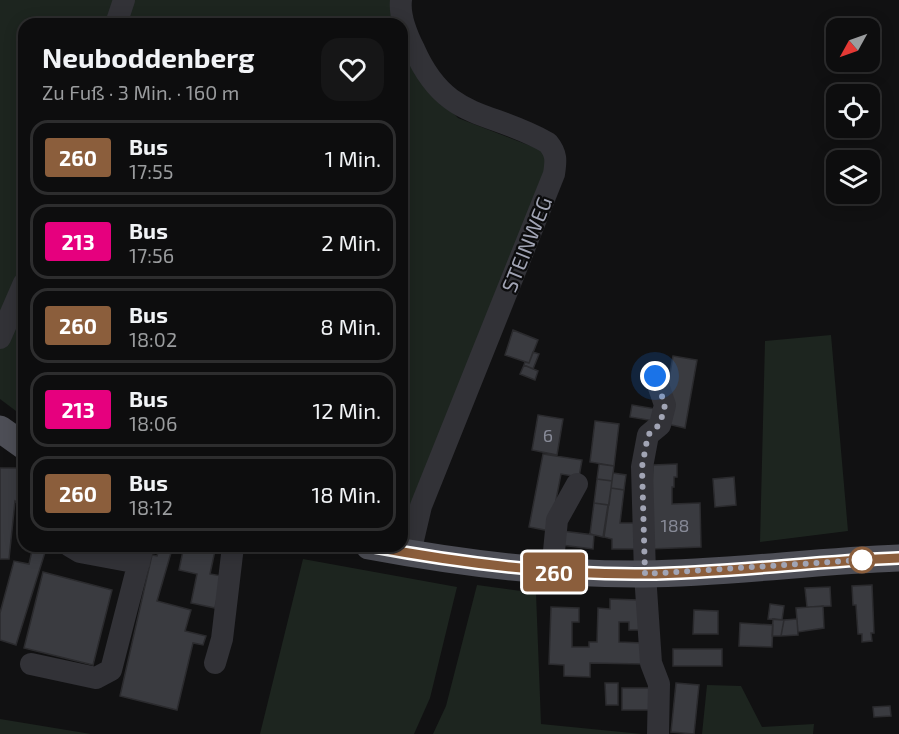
<!DOCTYPE html>
<html lang="de">
<head>
<meta charset="utf-8">
<style>
	body { margin:0; font-family:"Exo 2",sans-serif; background:#161617; color:#f1f3f6; height:100vh; display:flex; flex-direction:column; font-size:22px; white-space:nowrap }
	* { box-sizing:border-box; margin:0 }
	p { font-size:20px; color:#9a9c9e }
	.icon { flex:none; width:33px; height:33px; fill:none; stroke:currentColor; stroke-width:2; stroke-linecap:round; stroke-linejoin:round }
	.map { position:relative; flex:1; overflow:hidden }
	.drawer { position:absolute; left:18px; top:18px; width:390px; height:534px; display:flex; flex-direction:column; background:#0d0d0e; border-radius:18px; box-shadow:0 3px 15px #0003,0 0 0 2px #2d2d2e }
	.drawer>* { flex:none }
	.badge { padding:0 12px; border-radius:4px; font-size:21px; line-height:39px }
	.needle { width:39px; rotate:230deg }
	.fabs { position:absolute; left:826px; top:18px; display:grid; gap:12px }
	.fabs a { display:grid; place-items:center; width:54px; height:54px; border-radius:12px; background:#0d0d0e; box-shadow:0 3px 15px #0003,0 0 0 2px #2d2d2e; font-size:30px }
	.you { position:absolute; width:30px; height:30px; margin:-15px; border:4px solid #fff; border-radius:50%; background:#1a73e8; box-shadow:0 0 0 9px #1a73e833 }
	.map>.badge { position:absolute; translate:-50% -50%; box-shadow:0 0 0 3px #fff }
	.round { display:grid; place-items:center; flex:none; width:63px; height:63px; border-radius:18px; background:#161617 }
	.head { display:flex; align-items:center; justify-content:space-between; height:102px; padding:0 24px }
	h1 { font-size:28px; font-weight:700; line-height:45px }
	ul { padding:0; list-style:none }
	li { display:flex; align-items:center; gap:18px; height:75px; margin:0 12px 9px; padding:0 12px; border:3px solid #2d2d2e; border-radius:18px }
	li div { flex:1 }
	li b { display:block; font-size:22px }
	li em { font-style:normal }
	li .badge { min-width:66px; font-weight:700; text-align:center }
	.map>svg:first-child { display:block }
</style>
</head>
<body>
<div class="map">
<svg width="899" height="734" viewBox="0 0 899 734">
	<rect width="100%" height="100%" fill="#111112"/>
	<path fill="#1d251f" d="M0,0H390L398,24H24V417L0,399Z
		M402,35L417,75L458,118L544,151L550,167L404,532Z
		M831,335L848,531L760,542L765,341Z
		M303,559L457,587L430,698L414,734H260Z
		M477,585L536,593L541,724L642,734H433L446,706Z
		M707,685L741,686L762,727L814,724L813,734H702Z
		M0,719L91,734H0Z"/>
	<path fill="#3a3b40" stroke="#2b2b2e" stroke-width="1.5" d="M513,330L538,340L529,363L505,355Z
		M533,352L539,354L533,369L524,365L525,362L529,363Z
		M673,356L697,360L685,428L667,424L666,396Z
		M524,365L538,371L535,380L520,374Z
		M632,405L656,409L654,421L630,417Z
		M538,415L563,419L557,455L532,450Z
		M595,421L619,424L614,466L590,462Z
		M543,454L582,460L579,477L561,474L550,531L529,527Z
		M599,464L614,466L612,481L597,479Z
		M677,464V477H674V487H672V504L700,503L701,547L649,549L653,465Z
		M0,468H16L24,473V506L15,501L9,559H0Z
		M613,473L626,475L624,490L611,488Z
		M734,477L736,505L715,507L713,479Z
		M597,479L612,481L609,505L594,503Z
		M611,488L624,490L620,523H640V549H612V539L604,537Z
		M594,503L608,505L603,537L590,534Z
		M562,531L594,535L593,549L561,545Z
		M33,546H47L16,645L0,640V613L14,561L29,564Z
		M160,546H173L157,601L191,610L185,631L206,636L203,645L193,643L177,710L120,696L152,555L157,556Z
		M184,546H216L210,574L222,576L215,608L191,603L197,574L179,570Z
		M43,572L112,590L93,665L24,648Z
		M872,585L874,633H871L872,641L862,642V634H858L856,605H853L852,586Z
		M830,587L831,606L807,607L805,588Z
		M610,599L639,600V630H629V622H619V642L643,643V664L590,663V677L564,676V665L549,664L551,607L579,608V622H572V647H589V642H597L598,608L610,609Z
		M770,604L784,606L782,620L768,619Z
		M823,606L824,628L798,632L796,608Z
		M694,610L718,611V634H693Z
		M773,619L784,620L781,636H772Z
		M797,619L798,635L781,636L784,620Z
		M740,623L773,625L772,647L739,646Z
		M673,649H722V666H673Z
		M605,683H618V705H606Z
		M676,683L699,685L694,734L671,732Z
		M622,688H651V710H622Z
		M890,706L891,716L874,717L873,707Z"/>
	<g fill="none" stroke-linecap="round" stroke-linejoin="round">
		<path stroke="#323237" stroke-width="22" d="M401,0C399,16 407,35 414,49C446,122 489,109 548,143C557,154 556,161 554,174L421,506L410,553
			M116,24L124,0
			M0,338L24,283
			M655,376L665,405L660,425L648,435L642,467L645,574L651,663L659,684L658,734
			M70,546L80,552L139,563
			M552,572L557,520L577,484
			M215,663L222,639L233,546
			M31,664L96,678L111,670L143,546"/>
		<path stroke="#4d4e56" stroke-width="27" d="M0,429L24,446
			M369,546C460,563 552,575 645,574C730,573 814,561 899,558"/>
	</g>
	<g fill="none" stroke-linecap="round" stroke-linejoin="round">
		<defs>
			<path id="line" d="M369,546C460,563 552,575 645,574C730,573 814,561 899,558"/>
		</defs>
		<use href="#line" stroke="#fff" stroke-width="14"/>
		<use href="#line" stroke="#8b5e3c" stroke-width="9"/>
		<path stroke="#a1a4b4" stroke-width="6" stroke-dasharray="0 10.8" d="M655,376L665,405L660,424L648,435L642,467L645,574L862,560"/>
	</g>
	<circle fill="#fff" stroke="#8b5e3c" stroke-width="3" cx="862" cy="560" r="12"/>
	<g text-anchor="middle" dominant-baseline="central" stroke-width="4.5" stroke-linejoin="round" paint-order="stroke">
		<g font-size="18" fill="#878a97">
			<text x="548" y="435">6</text>
			<text x="675" y="525">188</text>
		</g>
		<g font-size="21" fill="#a1a4b4" stroke="#0c0c0d">
			<text transform="translate(526 244) rotate(-68)">STEINWEG</text>
		</g>
	</g>
</svg>
<div class="fabs">
<a><svg class="needle" viewBox="-14 -14 28 28"><path d="M0-13l5 13h-10z" fill="#e53935"/><path d="M0 13l5-13h-10z" fill="#9a9c9e"/></svg></a>
<a><svg class="icon" aria-label="locate" viewBox="0 0 24 24"><circle cx="12" cy="12" r="6"/><path d="M12 2v4M12 18v4M2 12h4M18 12h4"/></svg></a>
<a><svg class="icon" aria-label="layers" viewBox="0 0 24 24"><path d="M12 4l9 5-9 5-9-5zM3 14l9 5 9-5"/></svg></a>
</div>
<div class="you" style="left:655px;top:376px"></div>
<b class="badge" style="left:554px;top:572px;background:#8b5e3c;color:#fff">260</b>
<section class="drawer">
<div class="head"><div><h1>Neuboddenberg</h1><p>Zu Fuß · 3 Min. · 160 m</p></div><a class="round"><svg class="icon" aria-label="heart" viewBox="0 0 24 24"><path d="M12 20l-8-8c-3-5 5-10 8-4 3-6 11-1 8 4z"/></svg></a></div>
<ul>
<li><span class="badge" style="background:#8b5e3c;color:#fff">260</span><div><b>Bus</b><p>17:55</p></div><em>1 Min.</em></li>
<li><span class="badge" style="background:#e6007e;color:#fff">213</span><div><b>Bus</b><p>17:56</p></div><em>2 Min.</em></li>
<li><span class="badge" style="background:#8b5e3c;color:#fff">260</span><div><b>Bus</b><p>18:02</p></div><em>8 Min.</em></li>
<li><span class="badge" style="background:#e6007e;color:#fff">213</span><div><b>Bus</b><p>18:06</p></div><em>12 Min.</em></li>
<li><span class="badge" style="background:#8b5e3c;color:#fff">260</span><div><b>Bus</b><p>18:12</p></div><em>18 Min.</em></li>
</ul>
</section>
</div>
</body>
</html>
